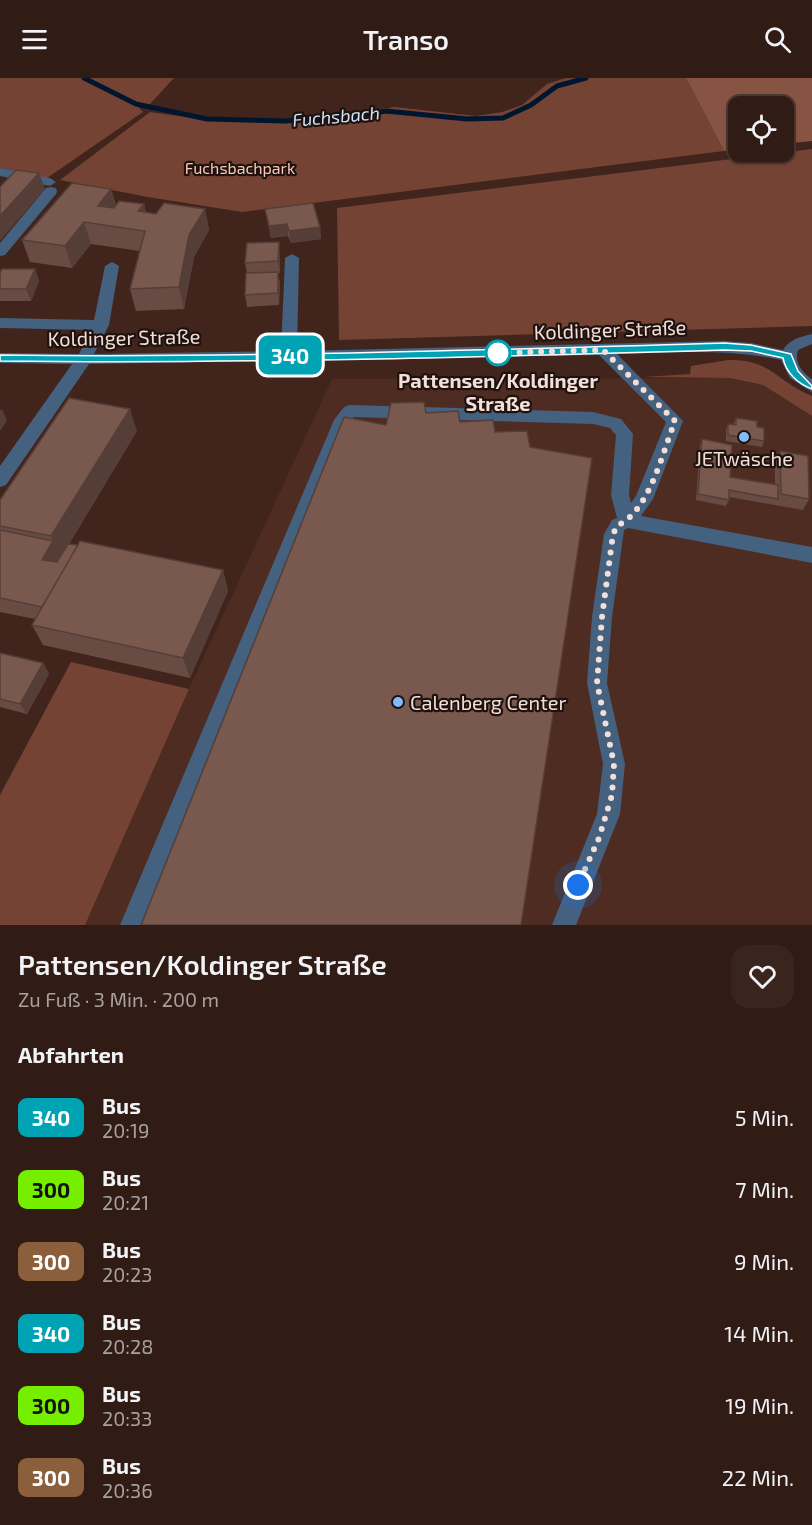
<!DOCTYPE html>
<html lang="de">
<head>
<meta charset="utf-8">
<style>
	body { margin:0; font-family:"Exo 2",sans-serif; background:#39241e; color:#f1f3f6; height:100vh; display:flex; flex-direction:column; font-size:22px; white-space:nowrap }
	* { box-sizing:border-box; margin:0 }
	p { font-size:20px; color:#a8a1a0 }
	.icon { flex:none; width:33px; height:33px; fill:none; stroke:currentColor; stroke-width:2; stroke-linecap:round; stroke-linejoin:round }
	.map { position:relative; height:847px; overflow:hidden }
	.side { display:flex; flex-direction:column; background:#311b15; flex:1 }
	.side>* { flex:none }
	.badge { padding:0 12px; border-radius:9px; font-size:21px; line-height:39px }
	.tools { position:absolute; left:728px; top:18px; display:grid; gap:12px }
	.tools a { display:grid; place-items:center; width:66px; height:66px; border-radius:12px; background:#311b15; box-shadow:0 2px 4px #0004,0 0 0 2px #4c3934; font-size:30px }
	.you { position:absolute; width:30px; height:30px; margin:-15px; border:4px solid #fff; border-radius:50%; background:#1a73e8; box-shadow:0 0 0 9px #1a73e833 }
	.map>.badge { position:absolute; translate:-50% -50%; box-shadow:0 0 0 3px #fff }
	h2 { padding:0 18px; font-size:22px; line-height:54px }
	.round { display:grid; place-items:center; flex:none; width:63px; height:63px; border-radius:18px; background:#39241e }
	.overview { display:flex; align-items:center; justify-content:space-between; height:102px; padding:0 18px }
	h1 { font-size:28px; font-weight:600; line-height:45px }
	ul { padding:0; list-style:none }
	li { display:flex; align-items:center; gap:18px; height:72px; padding:0 18px }
	li div { flex:1 }
	li b { display:block; font-size:22px }
	li em { font-style:normal }
	li .badge { min-width:66px; font-weight:700; text-align:center }
	header { display:flex; justify-content:space-between; align-items:center; height:78px; padding:0 18px; background:#311b15; font-size:27px; font-weight:600 }
	.map>svg:first-child { display:block }
</style>
</head>
<body>
<header><svg class="icon" aria-label="menu" viewBox="0 0 24 24"><path d="M4 6h16M4 12h16M4 18h16"/></svg>Transo<svg class="icon" aria-label="search" viewBox="0 0 24 24"><circle cx="10" cy="10" r="6"/><path d="M15 15l6 6"/></svg></header>
<div class="map">
<svg width="812" height="847" viewBox="0 0 812 847">
	<rect width="100%" height="100%" fill="#41241c"/>
	<path fill="#4e2c21" d="M730,300L763,307L812,338V847H85L189,611L332,301Z"/>
	<path fill="#744334" d="M0,0H174L150,26H136L143,34L47,100L0,90Z
		M566,0H686L724,73L242,134L148,119L60,102L150,34C215,44 272,45 338,42L340,37L395,29L476,38L502,34L522,27L547,6Z
		M812,71V248L339,262L337,130Z
		M728,282C770,280 778,305 812,318V338L763,307L730,300L643,299L690,296L691,288Z
		M71,584L189,611L85,847H0V717Z"/>
	<path fill="#875343" d="M686,0H812V63L783,66V28H738V71L724,73Z"/>
	<g fill="none" stroke-linecap="round" stroke-linejoin="round">
		<path stroke="#00152e" stroke-width="5" d="M84,0L136,26L207,41L285,43L351,39L386,33L467,41L503,40L531,27L557,8L586,0"/>
		<path fill="#446180" fill-rule="evenodd" d="M0,90L50,100L56,104L50,108L0,98Z
			M51,109L56,110L57,113L56,116L5,177L0,178V165L46,110Z
			M292,176L299,180L297,273L724,263L751,265L783,272C790,261 800,259 812,256V266L798,272C794,285 802,294 812,301V314L790,300L781,282C726,270 672,275 617,276L683,343L653,421L641,438L812,469V485L628,450L624,452L612,539L607,605L625,686L620,736L576,847H552L597,736L603,686L587,605L592,539L604,456L612,442L617,440L611,417L616,357L610,350L593,346L354,339L349,345L144,847H120L334,342L344,329L350,327L593,334L621,341L633,356L629,417L631,425L636,418L666,344L599,277L89,286L6,407L0,409V388L72,286L0,285V275L79,276L91,252L0,250V240L94,242L105,188L112,184L119,188L109,247L94,276L281,273L285,180Z"/>
	</g>
	<path fill="#684c43" d="M111,111L116,127L144,126L146,135L156,136L205,131L209,152L194,179L184,231L136,233L130,211L140,173L91,166L72,190L30,184L22,162Z
		M265,131L320,149L321,161L291,165L288,158L271,160Z
		M280,176V195H278L280,206L279,227L247,229L245,217L247,195L245,185Z
		M35,191L39,203L31,223H0V195Z
		M736,340L757,349L764,363L762,369L726,363V352L728,346L733,347Z
		M137,353L69,466L223,492L228,513L190,600L43,567L32,547L35,541L0,534V422Z
		M702,361L730,399L775,407V385L780,373L809,421L803,432L729,419V422L726,428L696,422L700,367Z
		M0,575L43,585L49,596L27,636L0,629Z"/>
	<path fill="#553e37" d="M39,95L45,111L0,163V138Z
		M111,111L117,132L98,128Z
		M144,126L149,148L138,133Z
		M205,131L209,152L194,179L184,231L179,209L189,157Z
		M84,144L91,166L72,190L65,168Z
		M287,146L288,158L271,160L269,148Z
		M320,149L321,161L291,165L289,153Z
		M279,164L280,176V195L278,183Z
		M35,191L39,203L31,223L26,211Z
		M278,194L280,206L279,227L278,215Z
		M2,331L7,343L0,353V333Z
		M130,331L137,353L50,498L42,482L53,463L51,458Z
		M223,492L228,513L190,600L183,580Z
		M43,585L49,596L27,636L20,626Z"/>
	<path fill="#79584e" stroke="#553e37" stroke-width="1.5" d="M16,92L39,95L0,138V109Z
		M72,105L111,111L98,128L114,130L119,123L144,126L138,133L156,136L164,125L205,131L189,157L179,209L130,211L145,153L84,144L65,168L22,162Z
		M313,125L320,149L289,153L287,146L269,148L265,131Z
		M279,164L278,183L245,185L247,165Z
		M2,191H35L26,211H0V195Z
		M278,194V215L245,217L246,195Z
		M69,320L130,331L51,458L0,448V422Z
		M424,324L426,335L458,333L460,344L493,342L495,354L527,353L530,369L592,380L521,847H141L344,339L386,347L391,325Z
		M736,340L757,343V349L764,350V363L728,357V346L736,347Z
		M702,361L732,367L730,399L778,407V421L729,412V422L698,416Z
		M780,373L808,378L809,421L781,416Z
		M0,452L53,463L42,482L57,484L68,466L78,467L42,529L0,520Z
		M80,463L223,492L183,580L32,547Z
		M0,575L43,585L20,626L0,621Z"/>
	<path fill="#00a3b4" stroke="#fff" stroke-width="1.5" d="M724,265L751,267L791,276L798,293L812,308V311C798,306 786,295 783,280L751,273L724,272C483,279 241,286 0,283V277C241,280 483,272 724,265Z"/>
	<g fill="none" stroke-linecap="round" stroke-linejoin="round">
		<path stroke="#f3dfd9" stroke-width="6" stroke-dasharray="0 10.8" d="M498,275L603,272L675,343C663,373 649,434 618,447L613,456L602,539L597,605L614,686L612,717L599,760L578,807"/>
	</g>
	<circle fill="#fff" stroke="#00a3b4" stroke-width="3" cx="498" cy="275" r="12"/>
	<g fill="#81bcfa" stroke="#1f120e" stroke-width="2">
		<circle cx="744" cy="359" r="6"/>
		<circle cx="398" cy="624" r="6"/>
	</g>
	<g text-anchor="middle" dominant-baseline="central" stroke-width="4.5" stroke-linejoin="round" paint-order="stroke">
		<g font-size="16" fill="#fbc8b8" stroke="#1f120e">
			<text x="240" y="89">Fuchsbachpark</text>
		</g>
		<g font-size="18" font-style="italic" fill="#cde4fd" stroke="#1f120e">
			<text transform="translate(336 38) rotate(-5)">Fuchsbach</text>
		</g>
		<g font-size="20" fill="#f3dfd9" stroke="#1f120e">
			<text transform="translate(610 251) rotate(-2)">Koldinger Straße</text>
			<text transform="translate(124 259) rotate(-1)">Koldinger Straße</text>
		</g>
		<g font-size="20" font-weight="bold" fill="#f3dfd9" stroke="#1f120e">
			<text x="498" y="302">Pattensen/Koldinger<tspan x="498" dy="23">Straße</tspan></text>
		</g>
		<g font-size="20" fill="#f3dfd9" stroke="#1f120e">
			<text x="744" y="380">JETwäsche</text>
			<text x="410" y="624" text-anchor="start">Calenberg Center</text>
		</g>
	</g>
</svg>
<div class="tools">
<a><svg class="icon" aria-label="locate" viewBox="0 0 24 24"><circle cx="12" cy="12" r="6"/><path d="M12 2v4M12 18v4M2 12h4M18 12h4"/></svg></a>
</div>
<div class="you" style="left:578px;top:807px"></div>
<b class="badge" style="left:290px;top:277px;background:#00a3b4;color:#fff">340</b>
</div>
<section class="side">
<div class="overview"><div><h1>Pattensen/Koldinger Straße</h1><p>Zu Fuß · 3 Min. · 200 m</p></div><a class="round"><svg class="icon" aria-label="heart" viewBox="0 0 24 24"><path d="M12 20l-8-8c-3-5 5-10 8-4 3-6 11-1 8 4z"/></svg></a></div>
<h2>Abfahrten</h2>
<ul>
<li><span class="badge" style="background:#00a3b4;color:#fff">340</span><div><b>Bus</b><p>20:19</p></div><em>5 Min.</em></li>
<li><span class="badge" style="background:#76ee00;color:#111">300</span><div><b>Bus</b><p>20:21</p></div><em>7 Min.</em></li>
<li><span class="badge" style="background:#8b5e3c;color:#fff">300</span><div><b>Bus</b><p>20:23</p></div><em>9 Min.</em></li>
<li><span class="badge" style="background:#00a3b4;color:#fff">340</span><div><b>Bus</b><p>20:28</p></div><em>14 Min.</em></li>
<li><span class="badge" style="background:#76ee00;color:#111">300</span><div><b>Bus</b><p>20:33</p></div><em>19 Min.</em></li>
<li><span class="badge" style="background:#8b5e3c;color:#fff">300</span><div><b>Bus</b><p>20:36</p></div><em>22 Min.</em></li>
</ul>
</section>
</body>
</html>
